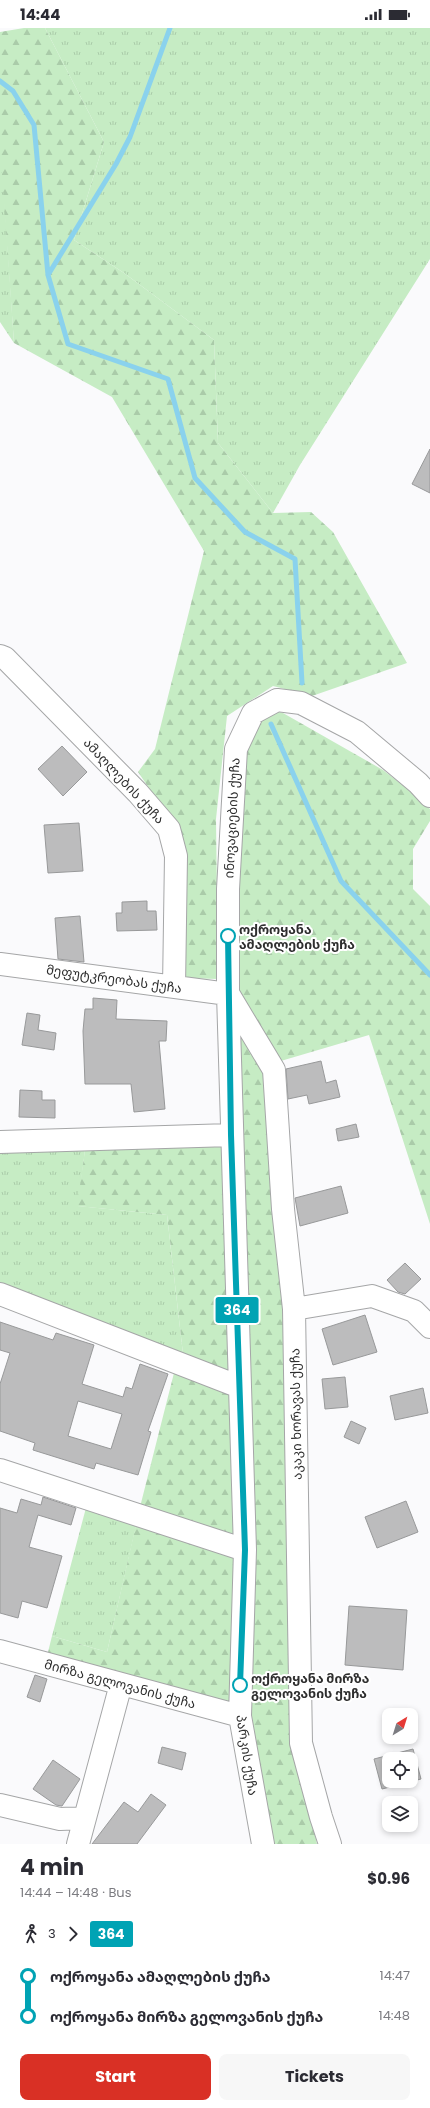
<!DOCTYPE html>
<html lang="en">
<head>
<meta charset="utf-8">
<style>
	body { margin:0; font-family:Poppins,"Noto Sans Georgian",sans-serif; background:#f7f7f7; color:#2b2b33; height:100vh; display:flex; flex-direction:column; font-size:15px; white-space:nowrap }
	* { box-sizing:border-box; margin:0 }
	p { font-size:13px; color:#7c7c81 }
	.icon { flex:none; width:22px; height:22px; fill:none; stroke:currentColor; stroke-width:2; stroke-linecap:round; stroke-linejoin:round }
	.map { position:relative; height:1816px; overflow:hidden }
	.sheet { display:flex; flex-direction:column; background:#fff; flex:1 }
	.sheet>* { flex:none }
	.badge { padding:0 8px; border-radius:3px; font-size:14px; line-height:26px }
	.needle { width:26px; rotate:38deg }
	.controls { position:absolute; left:382px; top:1680px; display:grid; gap:8px }
	.controls a { display:grid; place-items:center; width:36px; height:36px; border-radius:8px; background:#fff; box-shadow:0 2px 6px #0003; font-size:20px }
	.map>.badge { position:absolute; translate:-50% -50%; box-shadow:0 0 0 2px #fff }
	.legs { display:flex; align-items:center; gap:6px; height:44px; padding:0 20px; font-size:13px }
	.legs p { margin-inline-start:auto }
	.summary { display:flex; align-items:center; justify-content:space-between; height:68px; padding:0 20px }
	h1 { font-size:22px; font-weight:700; line-height:30px }
	.button { display:flex; gap:8px; margin-top:auto; padding:8px 20px }
	.button a { flex:1; height:46px; border-radius:8px; background:#d93025; color:#fff; font-size:16px; font-weight:700; line-height:46px; text-align:center }
	.button a+a { background:#f7f7f7; color:#2b2b33 }
	ul { padding:0 20px; list-style:none }
	li { display:flex; align-items:center; gap:14px; height:40px; font-size:15px }
	li i { display:grid; place-items:center; width:6px; height:100%; margin:0 5px; background:currentColor }
	li i::after { content:''; width:10px; height:10px; margin:-5px; border:3px solid; border-radius:50%; background:#fff }
	li p { margin-inline-start:auto }
	li:first-child i { background:linear-gradient(#0000 50%,currentColor 0) }
	li:last-child i { background:linear-gradient(currentColor 50%,#0000 0) }
	.status { display:flex; justify-content:space-between; align-items:center; height:28px; padding:0 20px; background:#fff; direction:ltr }
	.status svg { height:11px; fill:currentColor }
	.map>svg:first-child { display:block }
</style>
</head>
<body>
<div class="status"><b>14:44</b><svg viewBox="0 0 49 12"><path d="M0 12V9h3v3zM5 12V6h3v6zM10 12V3h3v9zM15 12V0h3v12zM26 1h20v11H26zM47 4h2v5h-2z"/></svg></div>
<div class="map">
<svg width="430" height="1816" viewBox="0 0 430 1816">
	<defs>
		<pattern id="grass-tufts" width="24" height="20" patternUnits="userSpaceOnUse"><rect width="24" height="20" fill="#c6ecc4"/><path d="M3 7l-1-3M5 7V3M7 7l1-3M15 17l-1-3M17 17v-4M19 17l1-3" fill="none" stroke="#aacba9"/></pattern>
		<pattern id="forest-firs" width="22" height="20" patternUnits="userSpaceOnUse"><rect width="22" height="20" fill="#c6ecc4"/><path d="M5 1l3.5 6h-7zM16 11l3.5 6h-7z" fill="#aacba9"/></pattern>
	</defs>
	<rect width="100%" height="100%" fill="#fafafc"/>
	<path fill="url(#grass-tufts)" d="M45,0H430V231L300,437L273,485L218,415L214,312L124,245L74,212L104,114Z
		M0,120H1L14,315L0,294Z
		M0,1121L85,1122L78,1178L167,1187L183,1326L0,1258Z
		M87,1476L136,1498L107,1624L52,1608Z"/>
	<path fill="url(#forest-firs)" d="M24,0H45L104,114L74,212L124,245L214,312L218,415L273,485L311,484L333,504L407,635L312,668L273,658L227,688L216,791L218,951L184,950L183,810L138,744L155,721L204,523L112,369L14,315L0,120V4Z
		M272,682L283,685L383,742L405,759L430,781V793L413,821V861L430,878V1196L369,1007L274,1035L234,962L241,722L257,692Z
		M232,985L268,1048L288,1352L304,1752L317,1816H271L251,1687Z
		M222,1116L238,1531L230,1677L47,1628L52,1608L107,1624L140,1479L175,1341L183,1326L167,1187L77,1178L85,1122Z"/>
	<g fill="none" stroke-linecap="round" stroke-linejoin="round">
		<path stroke="#8ad2ed" stroke-width="5" d="M0,53L13,63L34,97L48,247L68,316L168,351L195,450L245,504L295,531L302,655
			M48,247L116,136L130,109L170,0
			M271,696L341,853L430,947"/>
	</g>
	<path fill="#bcbcbd" stroke="#98999a" fill-rule="evenodd" d="M430,421V465L412,456Z
		M62,718L87,744L63,768L38,741Z
		M79,795L83,843L48,845L44,797Z
		M147,873V883H156L157,902L117,903L116,885H122V874Z
		M80,888L84,934L58,931L55,890Z
		M93,970L117,972L116,991L167,993L166,1013H159L165,1081L134,1084L131,1056H85L83,1003L85,981H93Z
		M27,985L40,987L38,1002L56,1005L54,1022L22,1017Z
		M321,1033L326,1055L336,1052L340,1069L309,1076L307,1067L288,1071L286,1041Z
		M20,1062L42,1063V1072H55V1090L19,1089Z
		M356,1096L359,1109L338,1113L336,1101Z
		M341,1158L348,1185L300,1198L295,1170Z
		M405,1235L421,1251L405,1266L398,1264L387,1252Z
		M365,1287L377,1324L333,1337L322,1301Z
		M0,1294L53,1312L56,1305L94,1317L82,1356L123,1369L126,1359L132,1361L140,1336L168,1346L148,1403L151,1404L138,1447L96,1435L94,1441L33,1422L35,1415L0,1403V1356L10,1325L0,1322ZM78,1373L122,1386L111,1421L68,1408Z
		M345,1349L348,1379L325,1381L322,1351Z
		M423,1360L428,1385L395,1392L390,1368Z
		M351,1393L366,1400L359,1416L344,1409Z
		M43,1469L76,1480L71,1497L38,1487L29,1519L62,1528L47,1580L22,1573L18,1590L0,1585V1480L17,1485L21,1471L41,1477Z
		M406,1473L418,1504L377,1520L365,1489Z
		M349,1578L407,1582L403,1642L345,1637Z
		M35,1647L47,1651L40,1674L27,1669Z
		M162,1719L186,1725L182,1742L158,1735Z
		M413,1721L421,1751L382,1761L374,1731ZM389,1731H411V1753H389Z
		M53,1732L80,1751L62,1778L56,1777L33,1761Z
		M151,1766L166,1777L137,1816H92L124,1774L138,1784Z"/>
	<g fill="none" stroke-linecap="round" stroke-linejoin="round">
		<defs>
			<path id="minor" d="M0,628L5,630L138,765L169,801L176,828L174,959
				M0,936L228,966
				M229,967L274,1042L283,1181L294,1281L301,1715L321,1789L330,1816
				M0,1114L231,1107
				M0,1266L240,1359
				M294,1281L372,1268L414,1283L430,1299
				M0,1442L245,1522
				M0,1623L240,1688
				M0,1777L60,1791L85,1790
				M78,1816L121,1656
				M263,1816L240,1688L245,1522L228,966V861L236,721L253,685L277,672L301,675L357,704L418,755L430,768"/>
		</defs>
		<use href="#minor" stroke="#a5a6a7" stroke-width="24"/>
		<use href="#minor" stroke="#fff" stroke-width="22"/>
	</g>
	<g fill="none" stroke-linecap="round" stroke-linejoin="round">
		<defs>
			<path id="line-1" d="M228,908L231,1107L245,1522L240,1657"/>
		</defs>
		<use href="#line-1" stroke="#fff" stroke-width="9"/>
		<use href="#line-1" stroke="#00a3b4" stroke-width="6"/>
	</g>
	<g fill="#fff" stroke="#00a3b4" stroke-width="2">
		<circle cx="228" cy="908" r="7"/>
		<circle cx="240" cy="1657" r="7"/>
	</g>
	<g text-anchor="middle" dominant-baseline="central" stroke-width="4" stroke-linejoin="round" paint-order="stroke">
		<g font-size="13" fill="#2e2e2e" stroke="#fff">
			<text transform="translate(124 753) rotate(47)">ამაღლების ქუჩა</text>
			<text transform="translate(232 790) rotate(-87)">ინოვაციების ქუჩა</text>
			<text transform="translate(114 951) rotate(8)">მეფუტკრეობას ქუჩა</text>
			<text transform="translate(296 1386) rotate(-91)">აკაკი ხორავას ქუჩა</text>
			<text transform="translate(120 1656) rotate(15)">მირზა გელოვანის ქუჩა</text>
			<text transform="translate(247 1727) rotate(81)">პარკის ქუჩა</text>
		</g>
		<g font-size="13" font-weight="bold" fill="#2e2e2e" stroke="#fff" text-anchor="start">
			<text x="239" y="901">ოქროყანა<tspan x="239" dy="15">ამაღლების ქუჩა</tspan></text>
			<text x="251" y="1650">ოქროყანა მირზა<tspan x="251" dy="15">გელოვანის ქუჩა</tspan></text>
		</g>
	</g>
</svg>
<div class="controls">
<a><svg class="needle" viewBox="-14 -14 28 28"><path d="M0-13l5 13h-10z" fill="#e53935"/><path d="M0 13l5-13h-10z" fill="#7c7c81"/></svg></a>
<a><svg class="icon" aria-label="locate" viewBox="0 0 24 24"><circle cx="12" cy="12" r="6"/><path d="M12 2v4M12 18v4M2 12h4M18 12h4"/></svg></a>
<a><svg class="icon" aria-label="layers" viewBox="0 0 24 24"><path d="M12 4l9 5-9 5-9-5zM3 14l9 5 9-5"/></svg></a>
</div>
<b class="badge" style="left:237px;top:1282px;background:#00a3b4;color:#fff">364</b>
</div>
<section class="sheet">
<div class="summary"><div><h1>4 min</h1><p>14:44 – 14:48 · Bus</p></div><b>$0.96</b></div>
<div class="legs"><svg class="icon" aria-label="walk" viewBox="0 0 24 24"><circle cx="13" cy="4" r="2"/><path d="M13 8l-2 6 4 7M11 14l-3 7M7 12l3-4h3l4 4"/></svg>3<svg class="icon" aria-label="forward" viewBox="0 0 24 24"><path d="M9 5l7 7-7 7"/></svg><b class="badge" style="background:#00a3b4;color:#fff">364</b></div>
<ul>
<li><i style="color:#00a3b4"></i><b>ოქროყანა ამაღლების ქუჩა</b><p>14:47</p></li>
<li><i style="color:#00a3b4"></i><b>ოქროყანა მირზა გელოვანის ქუჩა</b><p>14:48</p></li>
</ul>
<div class="button"><a>Start</a><a>Tickets</a></div>
</section>
</body>
</html>
